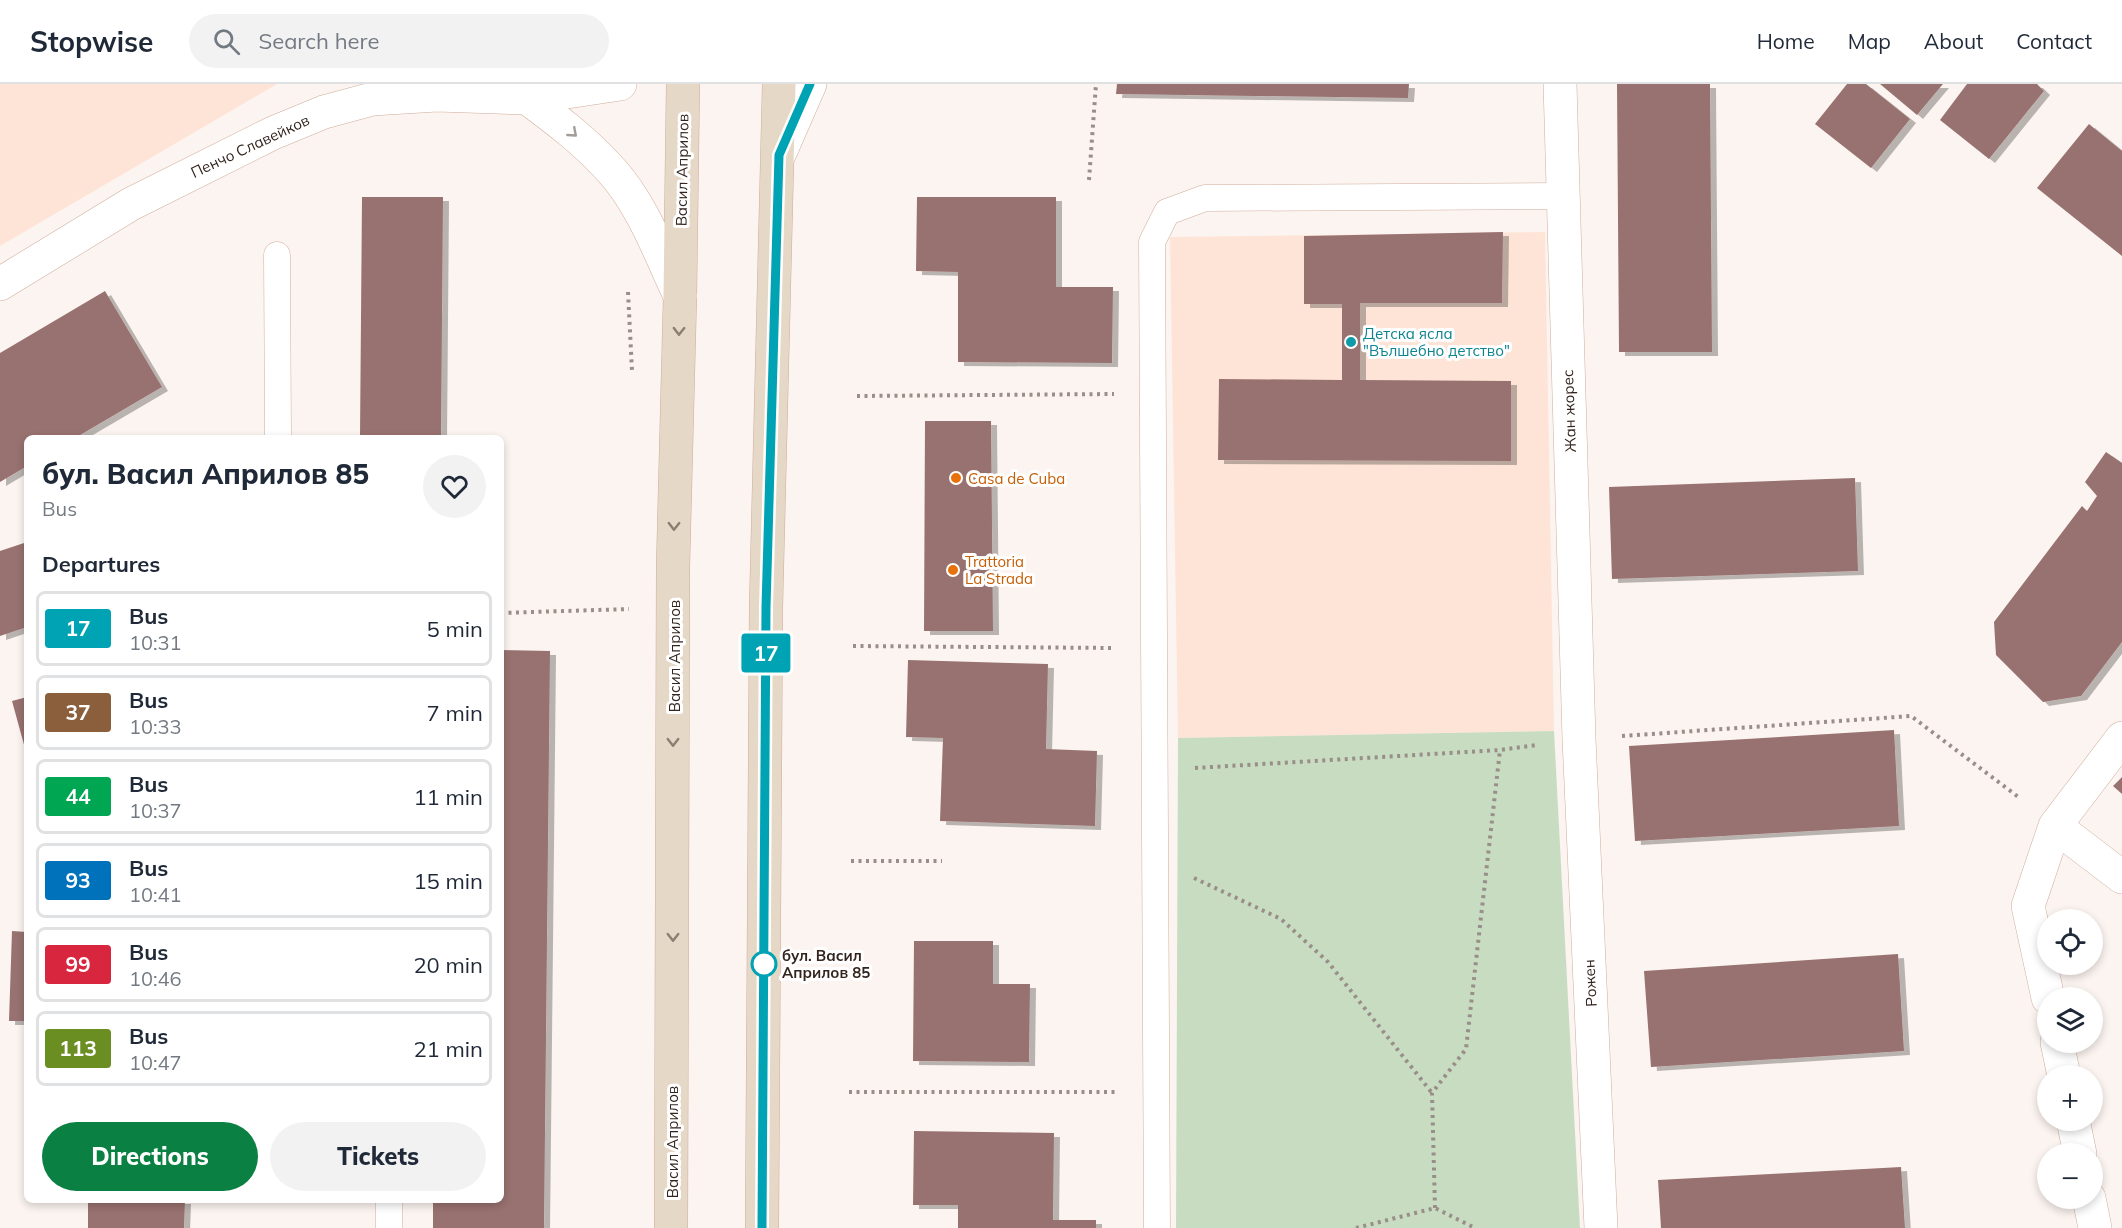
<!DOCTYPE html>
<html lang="en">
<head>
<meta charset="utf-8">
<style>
	body { margin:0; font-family:Mulish,sans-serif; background:#f2f2f3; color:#1f2937; height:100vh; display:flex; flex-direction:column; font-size:22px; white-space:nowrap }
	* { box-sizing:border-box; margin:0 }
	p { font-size:20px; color:#747a83 }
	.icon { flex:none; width:33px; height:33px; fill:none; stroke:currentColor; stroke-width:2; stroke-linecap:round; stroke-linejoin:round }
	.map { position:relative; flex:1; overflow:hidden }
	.details { position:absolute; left:24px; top:351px; width:480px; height:768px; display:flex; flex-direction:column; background:#fff; border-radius:9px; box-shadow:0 3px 9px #0003 }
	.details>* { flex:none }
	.badge { padding:0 12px; border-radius:4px; font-size:21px; line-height:39px }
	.controls { position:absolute; left:2037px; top:825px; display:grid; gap:12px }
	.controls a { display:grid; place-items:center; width:66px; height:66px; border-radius:50%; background:#fff; box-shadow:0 3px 9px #0003; font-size:30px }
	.map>.badge { position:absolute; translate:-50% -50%; box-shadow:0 0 0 3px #fff }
	h2 { padding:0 18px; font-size:22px; line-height:54px }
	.round { display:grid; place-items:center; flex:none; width:63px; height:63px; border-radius:32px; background:#f2f2f3 }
	.overview { display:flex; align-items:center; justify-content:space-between; height:102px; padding:0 18px }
	h1 { font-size:28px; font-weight:800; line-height:45px }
	.primary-button { display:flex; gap:12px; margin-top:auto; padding:12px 18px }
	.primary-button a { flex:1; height:69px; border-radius:36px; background:#0b8043; color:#fff; font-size:24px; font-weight:800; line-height:69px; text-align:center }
	.primary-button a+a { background:#f2f2f3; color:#1f2937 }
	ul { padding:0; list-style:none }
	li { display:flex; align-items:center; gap:18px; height:75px; margin:0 12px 9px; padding:0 6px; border:3px solid #e0e1e3; border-radius:9px }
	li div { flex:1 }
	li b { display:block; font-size:22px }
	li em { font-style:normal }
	li .badge { min-width:66px; font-weight:700; text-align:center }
	header { display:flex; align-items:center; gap:36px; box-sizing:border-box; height:84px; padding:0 30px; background:#fff; border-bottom:2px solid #e0e1e3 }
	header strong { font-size:28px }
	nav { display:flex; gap:33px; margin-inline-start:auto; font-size:21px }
	.search { width:420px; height:54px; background:#f2f2f3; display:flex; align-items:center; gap:15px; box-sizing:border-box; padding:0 21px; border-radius:33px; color:#747a83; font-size:22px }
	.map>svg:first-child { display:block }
</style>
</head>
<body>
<header>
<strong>Stopwise</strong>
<div class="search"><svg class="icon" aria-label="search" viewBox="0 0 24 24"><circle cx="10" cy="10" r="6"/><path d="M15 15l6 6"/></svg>Search here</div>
<nav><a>Home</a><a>Map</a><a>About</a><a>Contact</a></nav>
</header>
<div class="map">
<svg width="2122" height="1144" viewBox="0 0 2122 1144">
	<defs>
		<filter id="shadow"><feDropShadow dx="6" dy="4" stdDeviation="0" flood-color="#0004"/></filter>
	</defs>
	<rect width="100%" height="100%" fill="#fcf4f0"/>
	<path fill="#fee4d6" d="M0,0H277L0,162Z
		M1545,148L1554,647L1178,654L1170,153Z"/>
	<path fill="#c8dcc2" d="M1554,647L1580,1144H1176L1178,654Z"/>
	<path fill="#987270" filter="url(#shadow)" d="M1117,0H1409L1408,14L1116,10Z
		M1617,0H1710L1712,268H1619Z
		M1847,0H1866L1910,35L1871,84L1815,40Z
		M1880,0H1943L1917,31Z
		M1967,0H2037L2044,7L1989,75L1940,36Z
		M2089,40L2122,67V172L2037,104Z
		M362,113H443L441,354H360Z
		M917,113H1056V203H1113L1112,279L958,278V188L916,187Z
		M1503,148L1502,219H1360V296L1511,297V377L1218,376L1219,295L1342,296V220H1304V152Z
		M105,207L162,303L75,354H27V382L0,398V269Z
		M925,337H991L993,547H924Z
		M2106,368L2122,379V558L2081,612L2043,618L1996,571L1994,538L2082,422L2087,427L2097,412L2085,398Z
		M1855,394L1858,487L1612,495L1609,403Z
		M27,458V543L0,552V467Z
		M501,566L550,567L544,1144H433V1116H501Z
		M908,576L1048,580L1046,665L1097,667L1095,742L940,737L943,654L906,653Z
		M27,613V668H26L12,617Z
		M1894,646L1899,742L1635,757L1629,662Z
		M2122,693V710L2113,702Z
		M12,847L27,848V937H9Z
		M914,857H993V900H1030L1029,978L913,977Z
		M1898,870L1904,967L1651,983L1644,887Z
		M914,1047L1054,1049L1053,1136H1096V1144H958V1121H913Z
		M1901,1083L1905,1144H1661L1658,1096Z
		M88,1116H185L184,1144H88Z"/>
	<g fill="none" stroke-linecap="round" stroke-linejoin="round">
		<defs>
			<path id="lane" d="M277,171L278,354
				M389,1144V1116
				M1157,1144L1152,158L1167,128L1205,114L1562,112"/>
			<path id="street" d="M1560,0L1579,655L1601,1144
				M527,14C557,36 586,58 611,86C643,121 660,170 680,212
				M779,71L810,0
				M0,200L131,120L273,49L324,28L372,15L437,11L527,14L620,0
				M2055,742L2122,793
				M2048,914L2028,822L2055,742L2122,654
				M2057,958L2064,992
				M2073,1036L2080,1070
				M2089,1114L2095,1144"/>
			<path id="secondary" d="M671,1144L673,483L680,212L683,0
				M762,1144L766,523L779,0"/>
		</defs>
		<use href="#lane" stroke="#cfad9b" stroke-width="27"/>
		<use href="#street" stroke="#cfad9b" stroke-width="34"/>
		<use href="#secondary" stroke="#cfad9b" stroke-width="34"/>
		<path stroke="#998e89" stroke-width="4" stroke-dasharray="3 4.5" stroke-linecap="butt" d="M1089,96L1096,0
			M628,208L632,287
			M857,312L1114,310
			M501,529L629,525
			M853,562L1115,564
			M1622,652L1911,632L2021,715
			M1195,684L1500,666L1537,661
			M851,777H942
			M1194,794L1281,835L1328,878L1432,1009
			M849,1008H1117
			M1435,1124L1432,1009L1466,965L1500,666
			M1356,1144L1435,1124L1475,1144"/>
		<use href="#lane" stroke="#fff" stroke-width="26"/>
		<use href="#street" stroke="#fff" stroke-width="33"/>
		<use href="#secondary" stroke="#e5d8c7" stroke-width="33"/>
	</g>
	<defs><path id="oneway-chevron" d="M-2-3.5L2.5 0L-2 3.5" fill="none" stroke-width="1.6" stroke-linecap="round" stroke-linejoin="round" transform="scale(1.5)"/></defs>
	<use stroke="#a39d9a" href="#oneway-chevron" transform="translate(573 49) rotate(41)"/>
	<g stroke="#8c7e72">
		<use href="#oneway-chevron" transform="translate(679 247) rotate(91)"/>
		<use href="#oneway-chevron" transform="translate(674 442) rotate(91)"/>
		<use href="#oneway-chevron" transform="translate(673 658) rotate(90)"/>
		<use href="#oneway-chevron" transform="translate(673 853) rotate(90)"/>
	</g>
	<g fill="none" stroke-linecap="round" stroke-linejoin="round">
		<defs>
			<path id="line" d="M762,1144L766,523L779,71L810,0"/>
		</defs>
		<use href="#line" stroke="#fff" stroke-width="14"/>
		<use href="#line" stroke="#00a3b4" stroke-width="9"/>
	</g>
	<circle fill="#0f9aa8" stroke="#fff" stroke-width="2" cx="1351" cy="258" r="6"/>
	<g fill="#e8710a" stroke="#fff" stroke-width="2">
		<circle cx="956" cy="394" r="6"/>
		<circle cx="953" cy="486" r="6"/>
	</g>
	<circle fill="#fff" stroke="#00a3b4" stroke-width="3" cx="764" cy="880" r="12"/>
	<g text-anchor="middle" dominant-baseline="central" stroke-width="6" stroke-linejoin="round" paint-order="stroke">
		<g font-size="15" fill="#33251e" stroke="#fff">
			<text transform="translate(250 62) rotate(-25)">Пенчо Славейков</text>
			<text transform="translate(682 86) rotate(-89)">Васил Априлов</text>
			<text transform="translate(1569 327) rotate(-92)">Жан жорес</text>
			<text transform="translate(674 572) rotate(-90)">Васил Априлов</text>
			<text transform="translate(1590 899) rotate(-93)">Рожен</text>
			<text transform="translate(672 1058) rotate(-90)">Васил Априлов</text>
		</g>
		<g font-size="15" fill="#0d838f" stroke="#fff" text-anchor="start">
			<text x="1363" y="249">Детска ясла<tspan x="1363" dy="17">"Вълшебно детство"</tspan></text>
		</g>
		<g font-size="15" fill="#c56008" stroke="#fff" text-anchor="start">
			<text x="968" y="394">Casa de Cuba</text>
			<text x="965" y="477">Trattoria<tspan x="965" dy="17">La Strada</tspan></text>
		</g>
		<g font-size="15" font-weight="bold" fill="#33251e" stroke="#fff" text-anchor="start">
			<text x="782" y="871">бул. Васил<tspan x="782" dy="17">Априлов 85</tspan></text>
		</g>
	</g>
</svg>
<div class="controls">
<a><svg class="icon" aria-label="locate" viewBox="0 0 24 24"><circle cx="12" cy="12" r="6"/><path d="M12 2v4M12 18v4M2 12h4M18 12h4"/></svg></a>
<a><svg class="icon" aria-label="layers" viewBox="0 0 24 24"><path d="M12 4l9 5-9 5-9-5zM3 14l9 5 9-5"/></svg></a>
<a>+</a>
<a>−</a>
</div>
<b class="badge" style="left:766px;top:569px;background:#00a3b4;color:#fff">17</b>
<section class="details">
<div class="overview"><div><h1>бул. Васил Априлов 85</h1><p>Bus</p></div><a class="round"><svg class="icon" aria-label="heart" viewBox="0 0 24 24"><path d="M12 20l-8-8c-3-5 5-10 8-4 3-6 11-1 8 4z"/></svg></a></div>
<h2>Departures</h2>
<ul>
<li><span class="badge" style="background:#00a3b4;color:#fff">17</span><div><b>Bus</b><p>10:31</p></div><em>5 min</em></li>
<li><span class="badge" style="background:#8b5e3c;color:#fff">37</span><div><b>Bus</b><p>10:33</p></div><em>7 min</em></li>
<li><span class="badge" style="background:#00a651;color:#fff">44</span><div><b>Bus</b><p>10:37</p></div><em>11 min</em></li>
<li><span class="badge" style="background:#0072bc;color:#fff">93</span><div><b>Bus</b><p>10:41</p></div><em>15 min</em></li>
<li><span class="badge" style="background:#d7263d;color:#fff">99</span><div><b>Bus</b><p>10:46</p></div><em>20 min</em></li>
<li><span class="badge" style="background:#6b8e23;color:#fff">113</span><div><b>Bus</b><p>10:47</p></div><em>21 min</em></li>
</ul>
<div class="primary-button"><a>Directions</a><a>Tickets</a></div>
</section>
</div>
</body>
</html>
